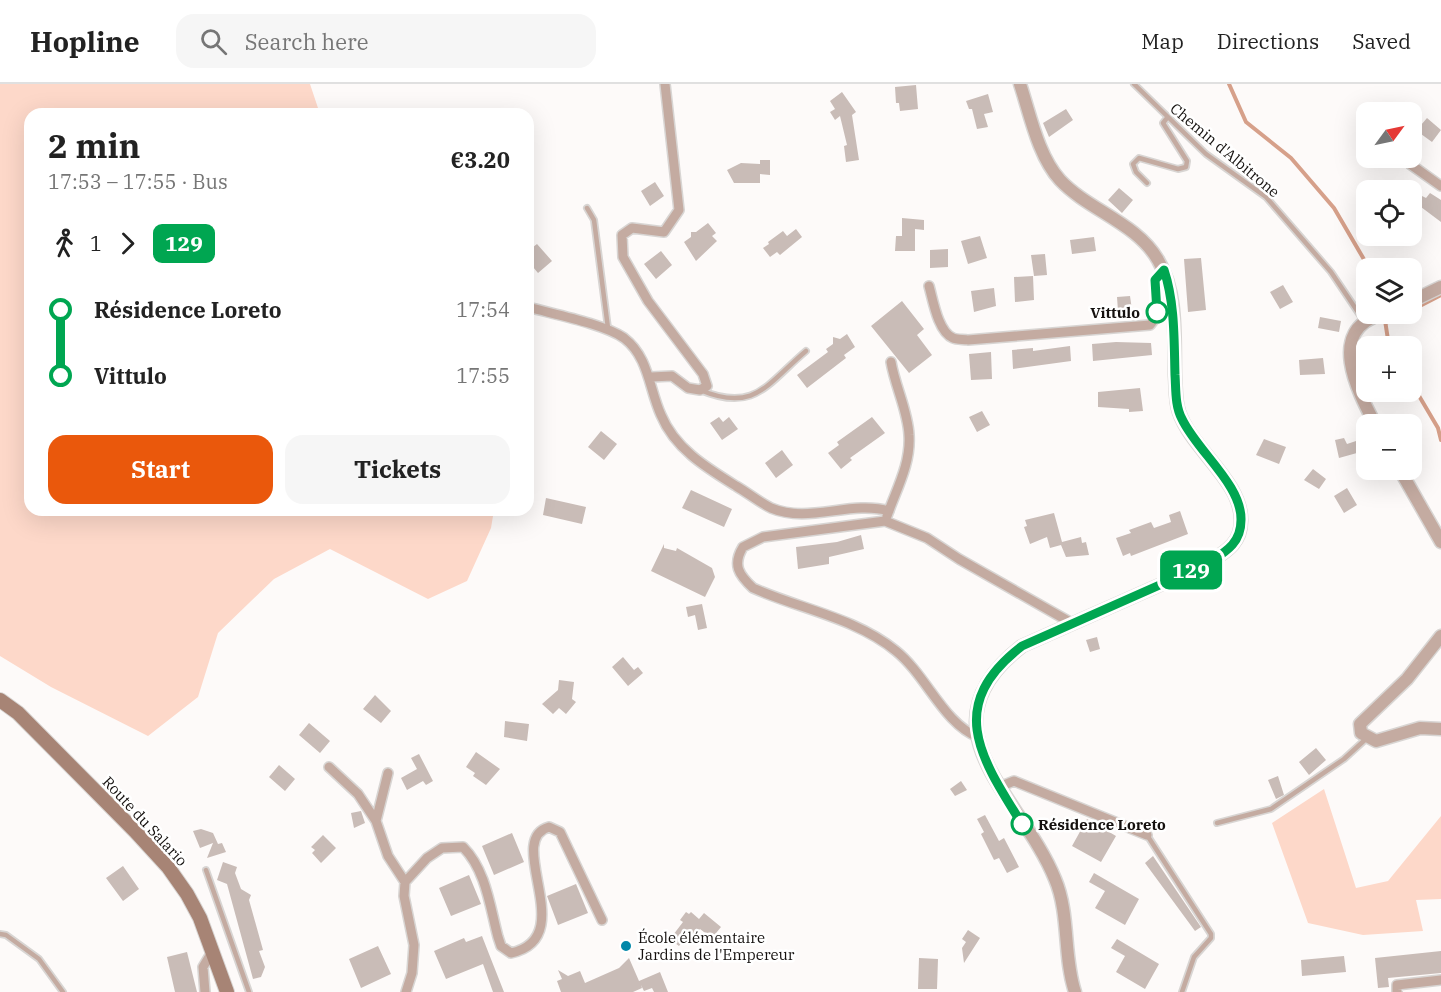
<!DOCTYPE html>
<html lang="en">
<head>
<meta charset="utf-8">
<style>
	body { margin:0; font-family:"IBM Plex Serif",serif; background:#f6f6f6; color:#222; height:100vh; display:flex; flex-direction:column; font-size:22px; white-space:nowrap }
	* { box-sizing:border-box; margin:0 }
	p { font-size:20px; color:#767676 }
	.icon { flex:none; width:33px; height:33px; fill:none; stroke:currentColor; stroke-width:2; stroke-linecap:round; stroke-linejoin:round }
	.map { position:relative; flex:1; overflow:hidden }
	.drawer { position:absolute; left:24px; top:24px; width:510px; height:408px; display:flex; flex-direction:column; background:#fff; border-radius:18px; box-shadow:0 6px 24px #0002 }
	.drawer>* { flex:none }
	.badge { padding:0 12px; border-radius:9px; font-size:21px; line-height:39px }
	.needle { width:39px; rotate:57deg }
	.fabs { position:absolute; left:1356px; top:18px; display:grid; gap:12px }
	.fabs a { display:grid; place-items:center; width:66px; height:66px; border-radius:12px; background:#fff; box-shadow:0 6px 24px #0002; font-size:30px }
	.map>.badge { position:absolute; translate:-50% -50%; box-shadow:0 0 0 3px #fff }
	.legs { display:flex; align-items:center; gap:9px; height:66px; padding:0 24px; font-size:20px }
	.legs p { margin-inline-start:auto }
	.summary { display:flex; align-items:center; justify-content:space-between; height:102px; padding:0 24px }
	h1 { font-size:33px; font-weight:800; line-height:45px }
	.primary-button { display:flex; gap:12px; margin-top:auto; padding:12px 24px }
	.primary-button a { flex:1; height:69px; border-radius:18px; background:#ea580c; color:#fff; font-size:24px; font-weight:800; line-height:69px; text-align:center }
	.primary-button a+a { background:#f6f6f6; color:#222 }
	ul { padding:0 24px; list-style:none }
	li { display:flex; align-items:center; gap:21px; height:66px; font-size:22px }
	li i { display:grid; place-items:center; width:9px; height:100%; margin:0 8px; background:currentColor }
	li i::after { content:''; width:15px; height:15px; margin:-8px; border:4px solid; border-radius:50%; background:#fff }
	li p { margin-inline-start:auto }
	li:first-child i { background:linear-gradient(#0000 50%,currentColor 0) }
	li:last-child i { background:linear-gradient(currentColor 50%,#0000 0) }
	header { display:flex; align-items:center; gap:36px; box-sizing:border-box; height:84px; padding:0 30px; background:#fff; border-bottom:2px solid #e0e0e0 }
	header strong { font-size:28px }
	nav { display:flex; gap:33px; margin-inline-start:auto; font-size:21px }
	.search { width:420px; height:54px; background:#f6f6f6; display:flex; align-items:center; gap:15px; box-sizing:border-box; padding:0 21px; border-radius:18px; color:#767676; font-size:22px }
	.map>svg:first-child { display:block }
</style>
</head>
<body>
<header>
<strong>Hopline</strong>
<div class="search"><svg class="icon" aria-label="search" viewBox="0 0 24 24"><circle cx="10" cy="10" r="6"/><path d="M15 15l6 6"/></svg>Search here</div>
<nav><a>Map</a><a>Directions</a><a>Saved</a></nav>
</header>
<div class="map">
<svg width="1441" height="908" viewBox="0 0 1441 908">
	<rect width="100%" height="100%" fill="#fdfaf9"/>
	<path fill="#fdd8c9" d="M0,0H310L320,30H30V426H494L491,444L467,497L428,515L330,465L274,495L218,549L198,613L148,652L51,603L0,572Z
		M1324,705L1356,804L1388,797L1441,732V815L1416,816L1423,847L1363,851L1308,839L1272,739Z"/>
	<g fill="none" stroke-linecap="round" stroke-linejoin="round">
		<path stroke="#d6a08a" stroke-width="4" d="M1229,0L1246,38L1291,74L1334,124L1369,184
			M1412,226L1441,211
			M1384,230L1389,262
			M1386,239L1404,230
			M1412,300L1438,344L1441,356"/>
	</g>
	<path fill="#c9bcb7" d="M916,1L918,25L900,27L899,19H896L895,3Z
		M842,8L856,28L852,31L859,76L846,78L844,62L847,61L840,32L835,36L830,28L835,25L830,17Z
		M988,10L993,28L984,30L988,43L977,45L972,25H969L966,17Z
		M1066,25L1073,36L1049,53L1043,39Z
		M1412,34L1421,41L1427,34L1441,46L1432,58L1421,50L1419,53L1412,47Z
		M760,76H770V91L760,90V99H734L727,86L741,79L760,80Z
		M655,98L664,112L650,122L641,107Z
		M1119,104L1133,116L1122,129L1108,116Z
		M1430,109L1441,116V138L1417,120L1422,112L1426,114Z
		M902,134L924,136V146L915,145V167H895L896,152H902Z
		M708,139L716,149L712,152L717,157L696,177L684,158L691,153V148H696Z
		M796,145L802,153L780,171L777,168L770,173L763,164L769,160L768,158L783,147L787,152Z
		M980,152L987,174L968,180L961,157Z
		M1094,153L1096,167L1072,170L1070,156Z
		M537,160L552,177L538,189L528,177V167Z
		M948,165V183L930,184V166Z
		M661,167L672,181L656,195L644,180Z
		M1045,170L1047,191L1034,192L1031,171Z
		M1201,174L1206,226L1188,228L1184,175Z
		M1033,192L1034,216L1015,218L1014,193Z
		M1283,201L1293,218L1280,225L1270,208Z
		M994,204L996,222L974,228L971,207Z
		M1130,212L1132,226L1118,227L1117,213Z
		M902,217L924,245L917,251L932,271L909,289L871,242Z
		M1320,233L1341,237L1339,248L1318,244Z
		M847,250L855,263L844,271L846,274L807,304L797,291L828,268L826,265L833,260V253L840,255Z
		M1116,258L1151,259L1152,271L1093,277L1092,260Z
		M1070,262L1071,277L1013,285L1012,266L1033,264V267Z
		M991,268L992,295L971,296L969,270Z
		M1323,274L1325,290L1300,291L1299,276Z
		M1140,304L1143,327L1129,328V325L1098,323V308Z
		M982,327L990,341L977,348L969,333Z
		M719,333L723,338L729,333L738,345L722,356L710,339Z
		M872,333L885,349L850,374L852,376L841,385L828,369L839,361L837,358Z
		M601,347L617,360L604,376L588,363Z
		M1344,354L1347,360L1359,356L1364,367L1339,374L1335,356Z
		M1264,355L1286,363L1279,380L1256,371Z
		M782,366L793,381L776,394L765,379Z
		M1313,385L1326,395L1319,405L1304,396Z
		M1347,404L1357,421L1344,429L1334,412Z
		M691,406L732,425L724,443L682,424Z
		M546,414L586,423L582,440L543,431Z
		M1180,427L1188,450L1131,472L1130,469L1123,472L1116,454L1131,449L1129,446L1151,438L1154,444L1171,438L1169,431Z
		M1054,429L1062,458L1081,453L1082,459L1086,458L1089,471L1066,473L1061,461L1050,464L1047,453L1030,460L1024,443L1027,442L1025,436Z
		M861,451L864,465L829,473V480L798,485L796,463L837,458Z
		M664,460V464L676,467L677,464L712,484L715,493L705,513L651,487Z
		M702,520L707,544L698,546L695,531L688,533L686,523Z
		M1097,553L1100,565L1090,568L1086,556Z
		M623,573L634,586L638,583L643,589L628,602L612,583Z
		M559,596L574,598L572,615L576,618L566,630L559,624L553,630L542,620L558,606Z
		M375,611L391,627L381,639L363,625Z
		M505,637L529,640L527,657L504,653Z
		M309,639L330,657L320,669L299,651Z
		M1316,664L1326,676L1309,691L1299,678Z
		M476,668L500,685L486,701L473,692L475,689L466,683Z
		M419,670L433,697L426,701L423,697L407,706L401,694L417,685L411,674Z
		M279,681L295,695L285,707L269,693Z
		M1278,692L1284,711L1276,715L1268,696Z
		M961,697L967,706L955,712L950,705Z
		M361,727L365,739L354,744L351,729Z
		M985,731L999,757L1004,754L1019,783L1007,789L999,774L994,776L981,750L984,748L977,735Z
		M1087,735L1116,752L1101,778L1072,762Z
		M201,745L213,749L218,760L222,759L226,768L207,774L213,759L200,764L193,747Z
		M512,749L524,778L494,791L482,762Z
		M323,751L336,764L321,779L312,769L315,766L311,763Z
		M1153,772L1201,843L1195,847L1145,779Z
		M223,778L237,783L235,789L241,805L251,811L249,816L263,866L259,867L265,883L261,893L253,895L227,800L217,796Z
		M123,782L139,805L123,817L106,794Z
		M1094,789L1139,815L1125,841L1095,824L1105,807L1089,798Z
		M469,791L481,820L451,832L439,804Z
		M576,800L588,829L558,841L547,812Z
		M686,828L689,830L691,828L699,835L704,829L721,843L712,854L700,845L691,855L687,852L679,862L670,855L683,838L680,836Z
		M968,846L980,854L964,879L962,864L966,858L962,855Z
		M482,852L489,870L504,908H493L483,880L446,895L434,867L464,854L466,858Z
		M1117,855L1159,880L1145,905L1116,888L1125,872L1111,864Z
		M378,862L391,890L361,904L349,875Z
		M1441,867V889L1388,894L1389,903L1378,904L1375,874Z
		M187,868L197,908H175L167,873Z
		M1344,872L1346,888L1302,892L1301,876Z
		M629,874L639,897L660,888L668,908H654L652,904L644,907L641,901L642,904L633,908H561L557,897L562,895L558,886L568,892L580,887L585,899L619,884Z
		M919,874L938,875L937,905H918Z"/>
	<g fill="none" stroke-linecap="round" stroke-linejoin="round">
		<defs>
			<path id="service" d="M1134,0L1206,70L1266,113L1331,188L1364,237
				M1147,99L1136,88L1133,80L1139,74L1178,85L1186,83L1187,77L1163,39L1167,34
				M587,124L594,136L608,244
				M700,306C755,329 767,300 806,267
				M1217,739L1271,725L1344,675L1367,654
				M1147,751L1211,850V854L1194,873L1182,908
				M206,786L249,908
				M0,850L6,851L39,875L63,908"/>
			<path id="minor" d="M1410,80L1441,102
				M929,202C933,216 938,248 953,254C957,256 964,255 968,256L1150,241L1157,232L1155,196L1164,186
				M528,223C553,230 604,240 624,254C649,273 649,305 661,331C675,365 707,384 736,402C748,409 759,418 771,424C809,440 850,416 889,427
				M651,293L672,292L688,304L700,306L707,302L703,290L648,217L623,173L622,151L632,144L664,148L679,126L665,0
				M887,432C896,406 911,380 909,351C908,327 895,302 891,278
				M978,653C944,640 926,591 896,567C856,534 800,525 753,504C739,491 732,481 743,463L763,453L885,437L927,454L959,475L1070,538
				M329,683L358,710L376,737
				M388,689L376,737L388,772L405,798
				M999,703L1014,697L1147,751
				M205,908L203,883L212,868
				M406,908L412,889L414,861L404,812L405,798L427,774L442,764L463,763C486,786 490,823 498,853L501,862L511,869C581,854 503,756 549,743L560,748L602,836
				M1397,908V901L1441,896"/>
			<path id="tertiary" d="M1020,0C1030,30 1038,72 1060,96C1088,126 1137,139 1158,176C1178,209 1174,254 1175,292C1176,303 1175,317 1179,328C1192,366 1242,397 1241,437C1241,460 1225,468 1207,480L1022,562C916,645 1022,712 1055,795C1070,830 1063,872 1075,908
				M1412,217L1441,203
				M1375,340C1357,306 1326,246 1382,230
				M1400,386L1441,458
				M1441,552L1407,595L1360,640L1361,649L1376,657L1420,644L1441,645"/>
			<path id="secondary" d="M0,616L18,629L135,747L168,783L187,810L200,834L227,908"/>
		</defs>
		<use href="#service" stroke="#d8d5d3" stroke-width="8"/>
		<use href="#minor" stroke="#d8d5d3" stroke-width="12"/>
		<use href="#tertiary" stroke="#d8d5d3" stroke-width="15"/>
		<use href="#secondary" stroke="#d8d5d3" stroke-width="16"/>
		<use href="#service" stroke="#c4aba1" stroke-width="4.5"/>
		<use href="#minor" stroke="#c4aba1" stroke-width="9"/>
		<use href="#tertiary" stroke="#c4aba1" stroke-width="12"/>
		<use href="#secondary" stroke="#a78475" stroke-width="14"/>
	</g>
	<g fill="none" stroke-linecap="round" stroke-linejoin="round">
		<defs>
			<path id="line-1" d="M1022,740C980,673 945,621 1022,562L1207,480C1225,468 1241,460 1241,436C1242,401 1197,367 1182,335C1175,322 1176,306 1175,291C1174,256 1175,219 1164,186L1155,196L1157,228"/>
		</defs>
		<use href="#line-1" stroke="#fff" stroke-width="14"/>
		<use href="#line-1" stroke="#00a651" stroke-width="9"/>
	</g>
	<g fill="#fff" stroke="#00a651" stroke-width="3">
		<circle cx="1157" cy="228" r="10"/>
		<circle cx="1022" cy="740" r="10"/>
	</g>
	<circle fill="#0187a8" stroke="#fff" stroke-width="2" cx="626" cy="862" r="6"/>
	<g text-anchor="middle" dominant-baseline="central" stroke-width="5" stroke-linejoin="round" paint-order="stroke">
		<g font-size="15" fill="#14100e" stroke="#fff">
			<text transform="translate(1225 66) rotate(40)">Chemin d'Albitrone</text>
			<text transform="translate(145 737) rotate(47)">Route du Salario</text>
		</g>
		<g font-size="15" font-weight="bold" fill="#14100e" stroke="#fff" text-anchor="end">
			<text x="1140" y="228">Vittulo</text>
			<text x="1038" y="740" text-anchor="start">Résidence Loreto</text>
		</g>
		<g font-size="15" fill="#14100e" stroke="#fff" text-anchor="start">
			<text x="638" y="853">École élémentaire<tspan x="638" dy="17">Jardins de l'Empereur</tspan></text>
		</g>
	</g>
</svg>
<div class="fabs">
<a><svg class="needle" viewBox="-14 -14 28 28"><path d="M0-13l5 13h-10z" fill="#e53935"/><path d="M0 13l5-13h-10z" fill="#767676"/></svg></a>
<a><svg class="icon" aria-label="locate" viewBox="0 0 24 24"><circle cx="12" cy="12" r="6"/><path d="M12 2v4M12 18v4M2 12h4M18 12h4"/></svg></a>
<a><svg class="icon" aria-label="layers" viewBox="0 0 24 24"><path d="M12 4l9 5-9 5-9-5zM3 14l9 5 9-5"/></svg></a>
<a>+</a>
<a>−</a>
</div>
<b class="badge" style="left:1191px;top:486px;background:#00a651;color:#fff">129</b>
<section class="drawer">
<div class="summary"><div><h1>2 min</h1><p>17:53 – 17:55 · Bus</p></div><b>€3.20</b></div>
<div class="legs"><svg class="icon" aria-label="walk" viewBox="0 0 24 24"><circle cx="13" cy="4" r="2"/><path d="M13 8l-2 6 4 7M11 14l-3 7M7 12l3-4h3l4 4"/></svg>1<svg class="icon" aria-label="forward" viewBox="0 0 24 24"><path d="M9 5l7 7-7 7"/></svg><b class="badge" style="background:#00a651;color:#fff">129</b></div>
<ul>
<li><i style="color:#00a651"></i><b>Résidence Loreto</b><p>17:54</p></li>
<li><i style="color:#00a651"></i><b>Vittulo</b><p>17:55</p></li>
</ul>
<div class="primary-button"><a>Start</a><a>Tickets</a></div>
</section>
</div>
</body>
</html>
